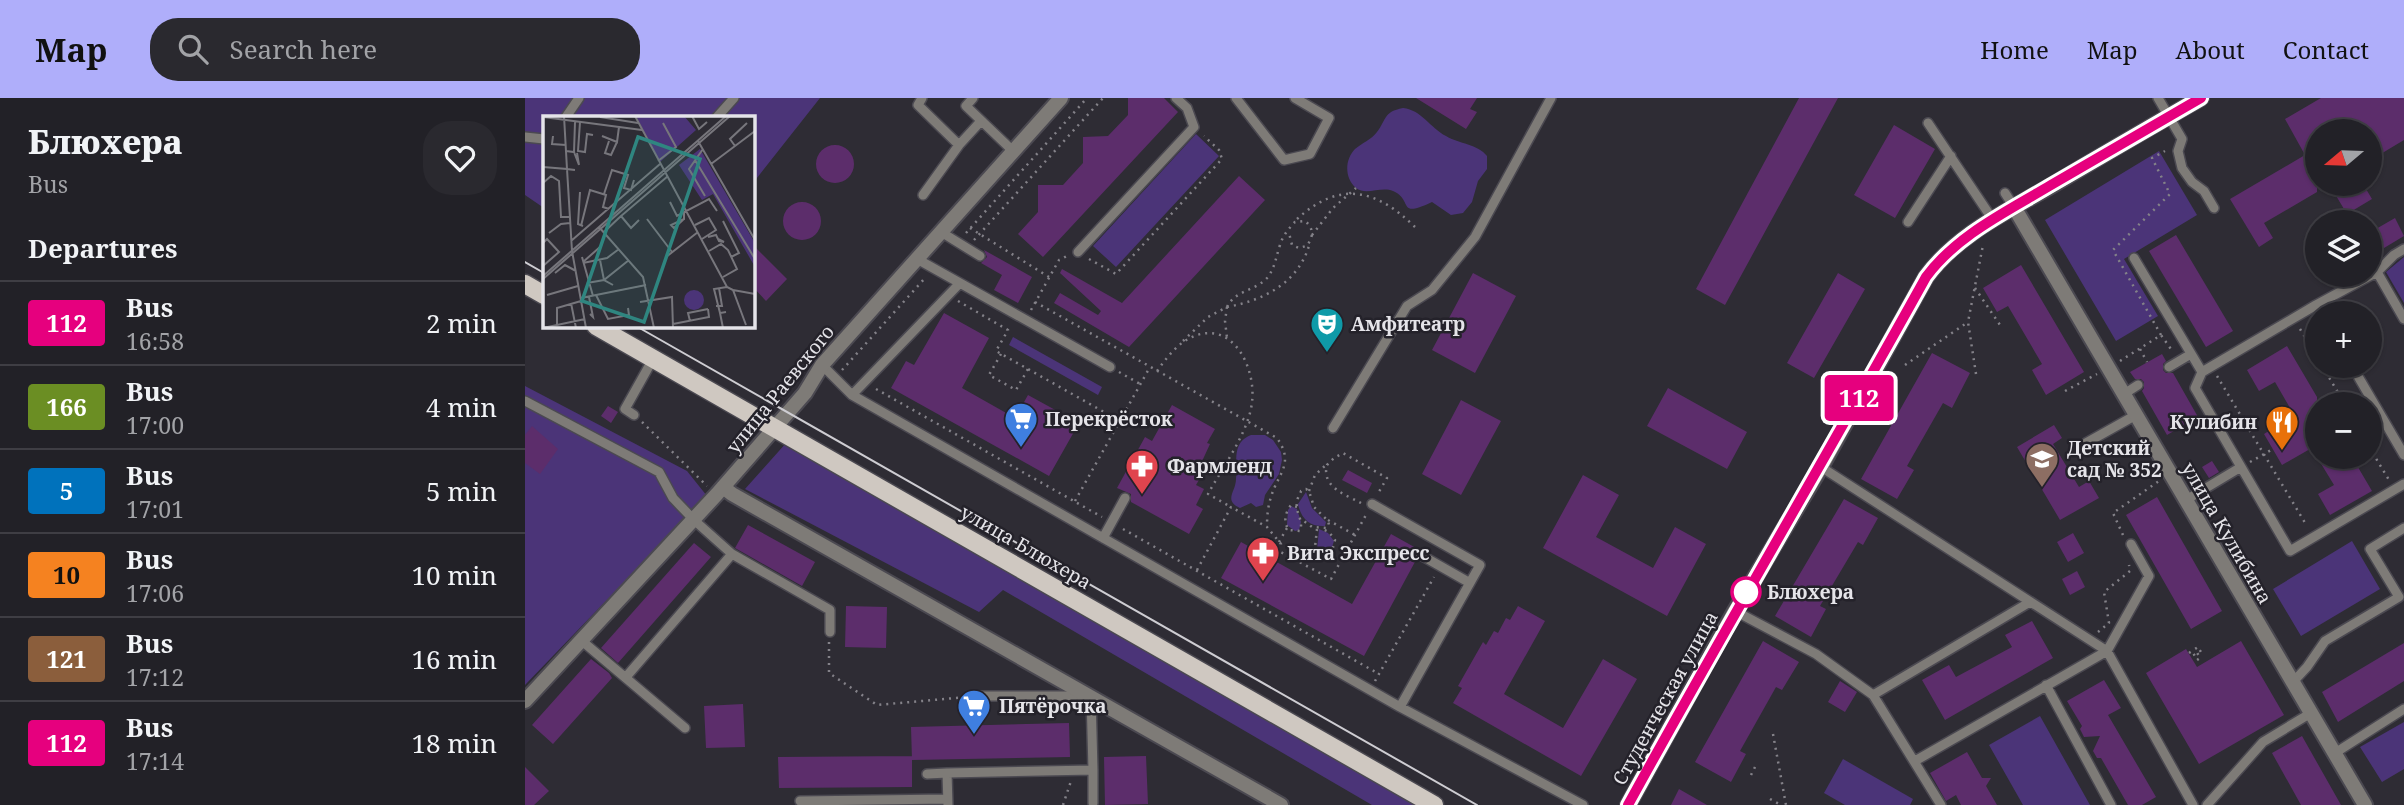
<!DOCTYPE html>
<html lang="en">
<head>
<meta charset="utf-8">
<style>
	body { margin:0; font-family:"Noto Serif",serif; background:#2a292f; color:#f1f3f6; height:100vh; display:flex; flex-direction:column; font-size:26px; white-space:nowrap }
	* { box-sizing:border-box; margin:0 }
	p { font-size:23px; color:#a2a3a7 }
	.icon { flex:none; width:38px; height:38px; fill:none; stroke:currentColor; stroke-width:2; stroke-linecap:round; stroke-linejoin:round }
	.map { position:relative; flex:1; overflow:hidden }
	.details { display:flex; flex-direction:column; background:#222127; width:525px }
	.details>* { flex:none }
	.badge { padding:0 14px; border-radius:5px; font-size:24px; line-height:46px }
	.needle { width:46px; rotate:251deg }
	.tools { position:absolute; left:1780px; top:21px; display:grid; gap:14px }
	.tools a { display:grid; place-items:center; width:77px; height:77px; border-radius:50%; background:#222127; box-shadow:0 2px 5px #0004,0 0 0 2px #3f3e44; font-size:35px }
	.map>.badge { position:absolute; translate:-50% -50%; box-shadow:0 0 0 4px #fff }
	h2 { padding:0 28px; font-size:26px; line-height:63px }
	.round { display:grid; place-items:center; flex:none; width:74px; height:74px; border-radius:28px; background:#2a292f }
	.head { display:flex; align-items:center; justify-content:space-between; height:119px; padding:0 28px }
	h1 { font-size:33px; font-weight:800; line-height:52px }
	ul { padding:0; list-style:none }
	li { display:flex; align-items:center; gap:21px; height:84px; padding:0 28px; border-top:2px solid #3f3e44 }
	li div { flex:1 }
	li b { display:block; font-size:26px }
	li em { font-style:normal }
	li .badge { min-width:77px; font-weight:700; text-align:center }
	header { display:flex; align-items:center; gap:42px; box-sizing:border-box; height:98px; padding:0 35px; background:#afaefa; color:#111 }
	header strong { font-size:33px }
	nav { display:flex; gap:38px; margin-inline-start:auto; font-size:24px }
	.search { width:490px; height:63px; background:#2a292f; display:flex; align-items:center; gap:18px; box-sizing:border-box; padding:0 24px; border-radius:28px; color:#a2a3a7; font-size:26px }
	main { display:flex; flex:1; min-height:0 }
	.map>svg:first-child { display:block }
</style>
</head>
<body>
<header>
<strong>Map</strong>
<div class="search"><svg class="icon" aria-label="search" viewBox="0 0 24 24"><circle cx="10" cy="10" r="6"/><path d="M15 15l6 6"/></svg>Search here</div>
<nav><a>Home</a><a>Map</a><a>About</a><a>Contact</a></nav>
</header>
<main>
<section class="details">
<div class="head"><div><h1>Блюхера</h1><p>Bus</p></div><a class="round"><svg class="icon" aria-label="heart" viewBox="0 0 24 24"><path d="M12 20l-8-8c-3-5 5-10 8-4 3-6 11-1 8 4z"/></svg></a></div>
<h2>Departures</h2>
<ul>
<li><span class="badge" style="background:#e6007e;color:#fff">112</span><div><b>Bus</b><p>16:58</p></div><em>2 min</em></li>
<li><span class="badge" style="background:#6b8e23;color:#fff">166</span><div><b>Bus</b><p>17:00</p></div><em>4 min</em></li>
<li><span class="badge" style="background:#0072bc;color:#fff">5</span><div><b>Bus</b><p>17:01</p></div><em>5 min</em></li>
<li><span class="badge" style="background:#f58220;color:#111">10</span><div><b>Bus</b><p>17:06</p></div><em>10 min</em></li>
<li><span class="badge" style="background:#8b5e3c;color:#fff">121</span><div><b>Bus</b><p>17:12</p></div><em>16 min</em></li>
<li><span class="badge" style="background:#e6007e;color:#fff">112</span><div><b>Bus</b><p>17:14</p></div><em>18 min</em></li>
</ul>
</section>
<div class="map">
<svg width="1879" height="707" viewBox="0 0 1879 707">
	<rect width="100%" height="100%" fill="#2e2c34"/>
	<path fill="#4b3478" d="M0,0H295L228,85V19H19V110L0,97Z
		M878,10C897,12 905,30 921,38C934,46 953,46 962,58V71L953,83L947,104L938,115L926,117L907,104C871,121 889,102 868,93C856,88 841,98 831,90C819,80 820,61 830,51C837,45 846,42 852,34C862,21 858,14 878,10Z
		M671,36L694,58L591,169L568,148Z
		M1634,53L1672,117L1599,161L1633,218L1591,243L1520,122Z
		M1879,159V205L1861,174Z
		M488,239L577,289L573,297L484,247Z
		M0,288L162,373L182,398L0,587Z
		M726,337H740L748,342L756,354L757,362L754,376L740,397L738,407L731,409L726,405L715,410C698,402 711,394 711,381C713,364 706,345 726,337Z
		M262,344L891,707H847L478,492L454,514L220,391Z
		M781,394L787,410L801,424L800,428C785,429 776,421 773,406Z
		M766,408L772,411L776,424L774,432L770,433L762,427L763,412Z
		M794,431L803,435L809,443L806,452L798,455L792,452Z
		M1827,443L1855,491L1776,538L1748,491Z
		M1515,618L1565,707H1498L1464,647Z
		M1879,624V671L1857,684L1835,649Z
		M1318,661L1388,701L1385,707H1320L1299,695Z"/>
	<path fill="#5c2d6b" d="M603,0H639L653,14L518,159L493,136L513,114V87H538L558,65V39L583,38L603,17Z
		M891,0H952L945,11L952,14L941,31Z
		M1274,0H1313L1200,207L1171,191Z
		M1796,0H1879V42L1844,63V33H1792V94L1739,125L1748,140L1734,149L1705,101L1780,57L1760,21Z
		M1369,27L1410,51L1370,120L1329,97Z
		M291 66a19 19 0 1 1 38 0a19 19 0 1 1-38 0Z
		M714,78L740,102L604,249L529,205L535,195L573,217L576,213L535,175L537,171L597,205Z
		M1804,86H1838L1847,101L1822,116Z
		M258 123a19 19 0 1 1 38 0a19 19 0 1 1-38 0Z
		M1870,120L1879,138L1844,159V135Z
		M1651,137L1708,233L1681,249L1624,153Z
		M228,147L262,181L241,203L228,189Z
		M459,152L507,179L493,205L469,192L477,177L456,165L462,159Z
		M1496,167L1559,274L1521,297L1507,272L1517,266L1483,208L1472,214L1458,190Z
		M948,175L991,198L950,275L907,252Z
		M1313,175L1340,191L1289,280L1262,265Z
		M419,215L464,240L437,290L490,320L503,297L554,325L524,378L366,290L381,263L389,267Z
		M1762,248L1792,299V347L1757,367L1739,336L1769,317L1750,284L1734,293L1722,272Z
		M1407,255L1445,275L1427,310L1418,305L1382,368L1389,372L1372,401L1336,381Z
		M1637,256L1641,263L1638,266V272L1641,275H1648L1673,319L1642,337L1617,293L1619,290V284L1616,281H1610L1605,274Z
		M1143,290L1222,334L1202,371L1122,328Z
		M936,302L976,323L936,397L897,376Z
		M647,307L690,331L682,345L685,346L673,372L678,375L671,387L679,391L671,407L678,411L664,436L606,404V396L592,390L620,339L627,343Z
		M83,308L93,314L86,325L76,318Z
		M1529,327L1537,340L1528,346L1554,389L1564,383L1574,400L1535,422L1492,349Z
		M7,328L33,351L15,376L0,365V337Z
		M1792,359H1827L1847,393L1805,417L1793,396L1809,387Z
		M1687,363L1694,374L1684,380L1677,369Z
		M823,372L847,385L842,395L817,382Z
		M1058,377L1094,397L1071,439L1128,470L1150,429L1181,446L1142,518L1018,450Z
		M1632,399L1697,513L1666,531L1601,417Z
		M1319,401L1353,420L1338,447L1333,444L1295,508L1301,511L1286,539L1250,518Z
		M223,427L290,464L277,488L210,450Z
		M1548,435L1559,455L1543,464L1532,444Z
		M866,436L891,450L887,455L891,462L839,558L696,480L716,444L827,506Z
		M169,445L186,459L93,565L76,550Z
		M1552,473L1560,489L1545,497L1537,481Z
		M321,508L362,509L361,550L320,549Z
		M993,508L1020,523L979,596L1038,630L1078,561L1112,581L1056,678L928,605L937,590L933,588L958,544L961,547L969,533L973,535L981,520L985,522Z
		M1507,523L1528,560L1420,622L1397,582L1424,567L1431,579L1487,549L1480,537Z
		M1238,543L1274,564L1257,592L1251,589L1215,653L1221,656L1206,684L1170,664Z
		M1716,543L1759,617L1674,666L1621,575L1661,551L1672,569Z
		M1879,545V583L1813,624L1797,594Z
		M66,561L84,575L87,580L28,646L7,627Z
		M1579,582L1596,610L1583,617L1631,699L1617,707H1603L1576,660H1572L1568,653L1575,638L1559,639L1555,631L1557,628L1542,603Z
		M1315,583L1332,594L1320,614L1303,604Z
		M218,606L220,649L181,650L179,608Z
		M544,625L545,659L387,662L386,629Z
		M1777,638L1816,707H1776L1747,655Z
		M1442,654L1457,680H1466L1461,688L1472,707H1436L1431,697L1421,703L1405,675Z
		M387,658V689L254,690L253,659Z
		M621,658L623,706L580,707L579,659Z
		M0,669L24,693L9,707H0Z
		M1154,691L1182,707H1146Z"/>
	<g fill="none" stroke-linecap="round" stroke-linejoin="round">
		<defs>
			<path id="service" d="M397,0L393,7L434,47
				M448,0L441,8L488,53
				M711,0L759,62L785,56L804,20L770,0
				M1633,0L1657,41L1653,53L1657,70L1667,84L1679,93L1689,110
				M41,19L54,0
				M192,19L209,0
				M1403,25L1468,122
				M0,39L19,41
				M1480,95L1489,109
				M398,97L434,47L456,23
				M1383,124L1426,58
				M416,134L455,158
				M553,154L669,29L662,10L651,0
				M1609,160L1677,274
				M392,161L585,269
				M1852,174L1869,157L1879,151
				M1791,207L1852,174L1879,221
				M1796,215L1791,207L1677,274L1670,290L1765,453L1879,386
				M297,267L327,297L875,609L955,467L847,406
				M1827,268L1879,357
				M1644,269L1666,256
				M1599,296L1613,287
				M327,297L435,185
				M0,303L134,374L148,400L169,422L207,456L101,579
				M109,317L100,311L128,261
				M808,330L882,208L907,192L950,139L1026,0
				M1561,345L1611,317
				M1296,369L1582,553L1668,707
				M1661,402L1716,369
				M578,440L600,400
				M207,456L305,512V534
				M894,456L945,485
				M1210,513L1291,556L1348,597L1416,707
				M57,543L160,630
				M1768,584L1782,569L1800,543L1874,499L1845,451L1879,430
				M1521,587L1586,707
				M1348,597L1505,504
				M875,609L1058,707
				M1810,655L1879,611
				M1390,663L1582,553L1624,478L1606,446
				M568,672V705
				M402,676L422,675
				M275,703L422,701
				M423,707L422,675L568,672L566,598H455
				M1682,707L1738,644L1786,615"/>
			<path id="minor" d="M1489,109L1840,707
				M198,389L207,396L756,707
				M0,603L192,396L280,295L297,267L536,0
				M1103,707L1210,513L1296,369L1401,179C1433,135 1485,112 1531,85C1579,56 1627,28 1676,0"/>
			<path id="primary" d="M0,186L19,197
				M71,228L909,707"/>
		</defs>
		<use href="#service" stroke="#4b4951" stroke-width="12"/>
		<use href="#minor" stroke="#4b4951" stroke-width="18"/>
		<use href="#primary" stroke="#4b4951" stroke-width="21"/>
		<path stroke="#848289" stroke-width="2.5" stroke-dasharray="2 5" stroke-linecap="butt" d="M772,121C815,82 851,91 890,129
			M445,130L524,179
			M441,135L562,0
			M787,137L808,110L831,90
			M449,142L578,0
			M564,161L591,176L697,61L694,52L679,38
			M1450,190L1475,227
			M433,203L483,232L471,253L595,323
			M510,204L752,340C770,366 753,375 746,399C743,408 742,418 742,428
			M702,209C710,192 731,193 743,179C750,169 751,159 755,147C757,139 764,130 770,124L780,123C789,130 789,140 781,148L774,150L767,147L764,135
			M702,209C740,202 775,184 785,144
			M506,212L534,162L542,158
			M1775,231L1792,259
			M1636,237L1588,152L1645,96L1627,60L1640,53
			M658,243L683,219L702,209L700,223L702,240
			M1615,251L1622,264
			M476,256L464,277L491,292L503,271
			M1595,263L1636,237L1648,254
			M1380,267L1443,224
			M1797,268L1820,306
			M317,272L401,179
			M632,273C643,258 654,243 672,237C711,225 731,273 727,304C724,334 697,370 683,396L706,409
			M594,274L615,286
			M1451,276L1443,224L1458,147
			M1692,278L1782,428
			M351,291L577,419
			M1540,293L1572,276
			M117,324L182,388
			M1844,349L1864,382
			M1725,364L1748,351
			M784,393L790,377L803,365
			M550,403L625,269
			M836,405C821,397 796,389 802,367L809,360L818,355L862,380L852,397
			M772,409L766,407C760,415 758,424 764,432L775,433C779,422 770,415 772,404C772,400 775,397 776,393L781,391L784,393L789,409L803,423L804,427L801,430L787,429L776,421
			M803,422L830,437
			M598,431L854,576
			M792,431L790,449L793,455L807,453L810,442L804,434L797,431
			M1598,437L1588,415L1634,383
			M754,444L762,430
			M672,472L706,409L742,429L756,446L752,452L806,481L842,415
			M1573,534L1584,525L1579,494L1605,473L1604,467
			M304,544V575L352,607L442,599
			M1664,555L1667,553L1672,562L1675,560L1670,551L1673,549L1676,554
			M850,583L909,479
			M1248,636L1261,707
			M1226,677L1231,667
			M1245,701L1256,707
			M538,707L546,683"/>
		<use href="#service" stroke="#7e7b77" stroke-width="9"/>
		<use href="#minor" stroke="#7e7b77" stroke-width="14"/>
		<use href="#primary" stroke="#cfc8c1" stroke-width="18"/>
		<path stroke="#cecdd2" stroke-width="2" d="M0,164L19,175
			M111,228L952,707"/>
	</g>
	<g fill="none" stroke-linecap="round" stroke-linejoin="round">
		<defs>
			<path id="line" d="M1103,707C1200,530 1303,356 1401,179C1432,137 1481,114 1526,87C1576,58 1626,29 1676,0"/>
		</defs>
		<use href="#line" stroke="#fff" stroke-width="16"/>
		<use href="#line" stroke="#e6007e" stroke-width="10"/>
	</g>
	<defs>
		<symbol id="theatre-pin" viewBox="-11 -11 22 30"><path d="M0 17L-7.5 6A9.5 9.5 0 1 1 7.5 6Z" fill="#0f9aa8" stroke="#24222a"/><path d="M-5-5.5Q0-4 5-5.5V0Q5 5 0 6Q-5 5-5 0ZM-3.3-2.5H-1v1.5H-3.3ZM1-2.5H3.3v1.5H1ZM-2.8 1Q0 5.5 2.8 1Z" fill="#fff"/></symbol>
		<symbol id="supermarket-pin" viewBox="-11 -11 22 30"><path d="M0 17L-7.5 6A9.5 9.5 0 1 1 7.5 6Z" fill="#3f7fe0" stroke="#24222a"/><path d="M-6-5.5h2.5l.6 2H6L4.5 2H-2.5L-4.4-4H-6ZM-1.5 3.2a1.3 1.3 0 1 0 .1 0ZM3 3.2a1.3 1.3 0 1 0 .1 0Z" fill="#fff"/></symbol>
		<symbol id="restaurant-pin" viewBox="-11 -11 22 30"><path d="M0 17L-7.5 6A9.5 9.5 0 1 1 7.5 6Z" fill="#e8710a" stroke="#24222a"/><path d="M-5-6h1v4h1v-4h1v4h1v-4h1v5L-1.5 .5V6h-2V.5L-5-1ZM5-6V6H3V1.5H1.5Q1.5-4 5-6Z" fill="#fff"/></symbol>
		<symbol id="school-pin" viewBox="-11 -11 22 30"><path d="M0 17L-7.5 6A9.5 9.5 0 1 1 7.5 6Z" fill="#8d6e63" stroke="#24222a"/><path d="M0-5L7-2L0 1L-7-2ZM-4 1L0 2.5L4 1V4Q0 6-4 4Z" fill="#fff"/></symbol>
		<symbol id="pharmacy-pin" viewBox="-11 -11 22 30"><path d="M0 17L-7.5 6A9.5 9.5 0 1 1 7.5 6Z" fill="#e0444e" stroke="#24222a"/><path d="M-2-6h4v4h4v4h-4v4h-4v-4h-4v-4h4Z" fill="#fff"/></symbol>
	</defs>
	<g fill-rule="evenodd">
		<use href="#theatre-pin" x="783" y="207" width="38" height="52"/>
		<use href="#supermarket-pin" x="477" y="302" width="38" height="52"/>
		<use href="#restaurant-pin" x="1738" y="305" width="38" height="52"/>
		<use href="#school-pin" x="1498" y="342" width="38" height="52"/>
		<use href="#pharmacy-pin" x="598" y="349" width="38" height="52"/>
		<use href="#pharmacy-pin" x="719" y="436" width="38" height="52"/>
		<use href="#supermarket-pin" x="430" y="589" width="38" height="52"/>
	</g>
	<circle fill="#fff" stroke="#e6007e" stroke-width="3.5" cx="1221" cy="494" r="14"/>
	<g text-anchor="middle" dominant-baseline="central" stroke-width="5" stroke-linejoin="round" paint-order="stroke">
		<g font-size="19" font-weight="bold" fill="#e5e4e9" stroke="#24222a" text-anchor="start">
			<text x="826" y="226">Амфитеатр</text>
			<text x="520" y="321">Перекрёсток</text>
			<text x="1732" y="324" text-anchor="end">Кулибин</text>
			<text x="1542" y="350">Детский<tspan x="1542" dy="22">сад № 352</tspan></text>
			<text x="642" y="368">Фармленд</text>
			<text x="762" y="455">Вита Экспресс</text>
			<text x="474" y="608">Пятёрочка</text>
		</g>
		<g font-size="19" fill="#e5e4e9" stroke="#24222a">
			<text transform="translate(255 291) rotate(-51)">улица Раевского</text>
			<text transform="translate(1702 435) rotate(60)">улица Кулибина</text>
			<text transform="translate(501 449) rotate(30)">улица Блюхера</text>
			<text transform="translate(1140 600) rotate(-61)">Студенческая улица</text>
		</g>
		<g font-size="19" font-weight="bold" fill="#e5e4e9" stroke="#24222a" text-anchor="start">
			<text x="1242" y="494">Блюхера</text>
		</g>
	</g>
	<g transform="translate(18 18)">
		<rect width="212" height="212" fill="#2e2c34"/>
		<path d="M93,0H141L153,14L117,46ZM157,33L212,127V151L170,78L159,84L136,49ZM141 184a10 10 0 1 1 20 0a10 10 0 1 1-20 0Z" fill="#4b3478"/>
		<path fill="none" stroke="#77767c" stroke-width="2" d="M21,0L24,53L32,54M92,0L184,171L190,174L203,209M149,0L156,13L164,6M0,1L99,14M57,1L95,7M37,6L35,35L42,36L44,18L50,19M10,20L9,28L23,29M59,20L74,26L76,11M66,25L62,37L68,39L74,26M155,25L212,124M192,30L187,23L204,7M160,33L146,53L162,80M23,35L31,36L32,6M31,36L36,49L34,37M152,44L212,143M115,45L133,31L120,7M168,48L212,15M0,51L24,53L29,135L43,212M0,67L8,60L16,65L18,101H27M37,76L35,108L40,110M61,78L69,54L85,59L81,72L88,74L91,64M127,86L134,100L166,83L174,95M104,103L129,136M141,103L131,112L128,109L141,103V97M96,104L88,112L78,100L125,60M180,105L196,137L188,141M152,109L166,102L173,114L159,123M38,110L47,74L63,79L60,91L66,93M56,111L100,161L111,212M61,116L78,100M6,117L18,108L27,107M165,121L173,119L176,125L181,126L175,123M28,125L117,48M0,127L4,123L16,136L0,150M166,135L178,128L185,134L194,153L180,161M39,141L50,180M123,141L155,116M57,144L61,164L70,169M40,146L57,131M40,147L64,142L76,133M12,157L22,149L33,155M0,160L183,0M0,163L187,0M44,167L61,164L86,144M190,174L212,178M4,179L35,170M53,179L65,203L86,199L85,192M46,181L50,201L47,198M38,182L103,169M97,186L129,181L130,212M28,187L33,212M173,190H179L176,172M177,197L171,173L184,171M147,205L145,197L165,193M130,208L166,201L165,193M14,209V192L38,185M0,212L42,203M180,212L177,197L183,196"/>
		<path fill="#2f8680" fill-opacity="0.15" stroke="#2f8680" stroke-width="3.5" d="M95,21L157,43L101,206L39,185Z"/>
		<rect width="212" height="212" fill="none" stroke="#e5e4e9" stroke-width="3.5"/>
	</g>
</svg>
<div class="tools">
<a><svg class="needle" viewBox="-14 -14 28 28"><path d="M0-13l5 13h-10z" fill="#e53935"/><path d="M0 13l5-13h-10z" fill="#a2a3a7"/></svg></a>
<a><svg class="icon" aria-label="layers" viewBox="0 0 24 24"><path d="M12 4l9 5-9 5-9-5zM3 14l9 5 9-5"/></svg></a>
<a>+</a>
<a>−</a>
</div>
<b class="badge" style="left:1334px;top:300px;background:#e6007e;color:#fff">112</b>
</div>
</main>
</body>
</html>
